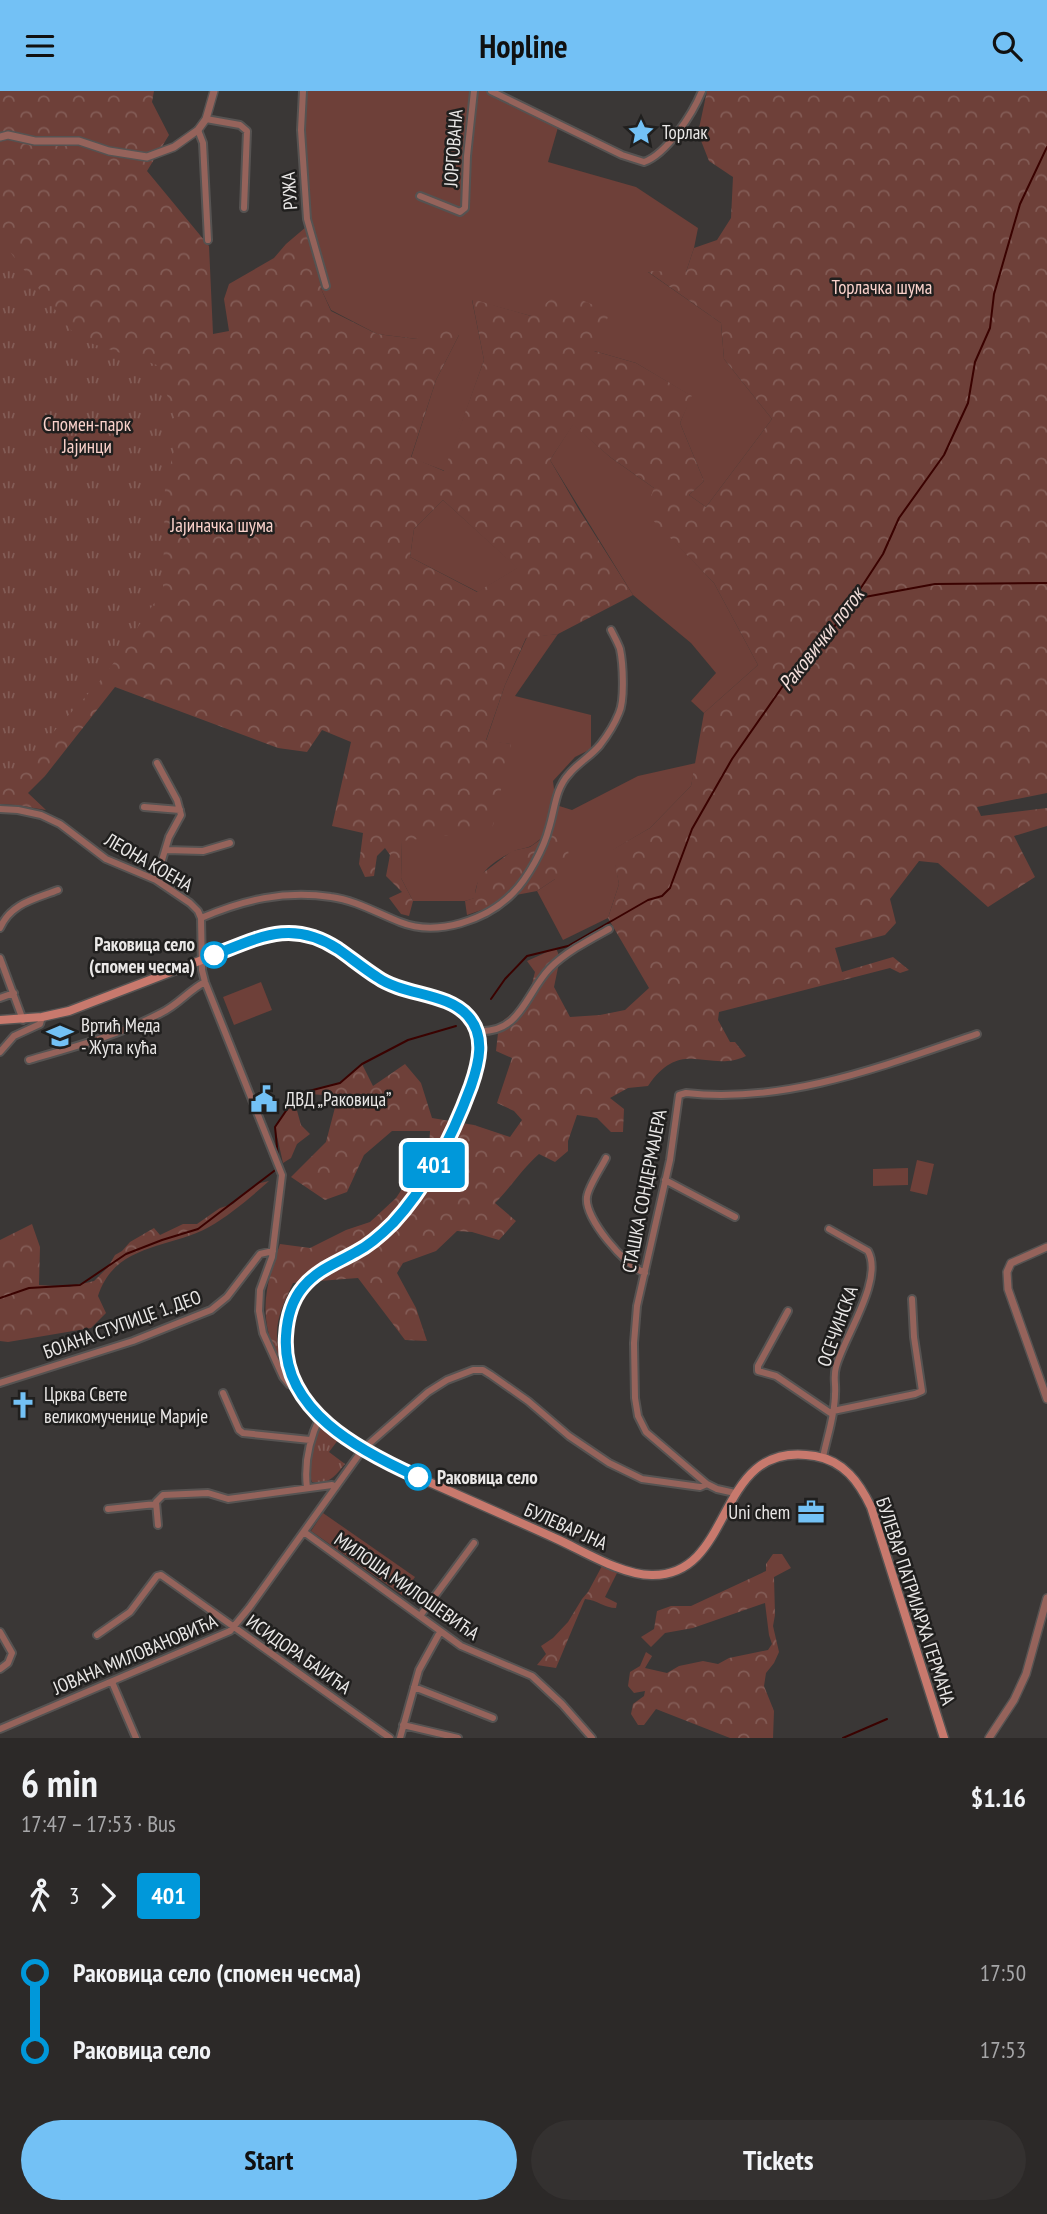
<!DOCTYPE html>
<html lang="en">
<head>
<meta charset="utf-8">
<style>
	body { margin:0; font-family:"PT Sans Narrow",sans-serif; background:#343130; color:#f1f3f6; height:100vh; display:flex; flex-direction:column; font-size:26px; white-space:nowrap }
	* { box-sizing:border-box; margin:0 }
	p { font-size:23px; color:#a6a6a8 }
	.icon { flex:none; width:38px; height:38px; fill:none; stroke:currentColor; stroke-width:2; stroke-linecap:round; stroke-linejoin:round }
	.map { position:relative; height:1647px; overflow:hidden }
	.details { display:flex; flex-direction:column; background:#2c2928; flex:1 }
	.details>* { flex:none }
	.badge { padding:0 14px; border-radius:5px; font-size:24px; line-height:46px }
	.map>.badge { position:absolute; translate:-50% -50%; box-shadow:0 0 0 4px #fff }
	.legs { display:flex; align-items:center; gap:10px; height:77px; padding:0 21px; font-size:23px }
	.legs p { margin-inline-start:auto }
	.headline { display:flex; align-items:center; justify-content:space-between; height:119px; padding:0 21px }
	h1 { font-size:38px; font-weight:800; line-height:52px }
	.primary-button { display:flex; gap:14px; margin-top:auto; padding:14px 21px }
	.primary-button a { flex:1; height:80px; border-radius:42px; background:#73c1f5; color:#111; font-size:28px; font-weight:800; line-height:80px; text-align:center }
	.primary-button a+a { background:#343130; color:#f1f3f6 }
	ul { padding:0 21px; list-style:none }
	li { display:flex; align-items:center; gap:24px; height:77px; font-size:26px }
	li i { display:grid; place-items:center; width:10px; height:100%; margin:0 9px; background:currentColor }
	li i::after { content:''; width:18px; height:18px; margin:-9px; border:5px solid; border-radius:50%; background:#2c2928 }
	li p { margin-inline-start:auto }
	li:first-child i { background:linear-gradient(#0000 50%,currentColor 0) }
	li:last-child i { background:linear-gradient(currentColor 50%,#0000 0) }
	header { display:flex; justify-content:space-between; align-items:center; height:91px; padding:0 21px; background:#73c1f5; color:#111; font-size:32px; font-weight:800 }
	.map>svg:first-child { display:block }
</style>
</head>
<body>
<header><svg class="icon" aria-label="menu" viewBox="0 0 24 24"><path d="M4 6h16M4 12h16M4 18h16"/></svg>Hopline<svg class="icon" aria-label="search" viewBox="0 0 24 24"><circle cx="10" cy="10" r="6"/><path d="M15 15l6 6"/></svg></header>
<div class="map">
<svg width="1047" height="1647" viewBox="0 0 1047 1647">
	<defs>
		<pattern id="forest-crowns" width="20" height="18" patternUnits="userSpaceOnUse" patternTransform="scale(1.75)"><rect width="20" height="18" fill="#6e4039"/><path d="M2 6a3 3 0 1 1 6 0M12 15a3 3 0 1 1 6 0" fill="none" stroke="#835c56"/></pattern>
		<pattern id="park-tufts" width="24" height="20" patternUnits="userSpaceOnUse" patternTransform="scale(1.75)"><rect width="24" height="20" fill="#6e4039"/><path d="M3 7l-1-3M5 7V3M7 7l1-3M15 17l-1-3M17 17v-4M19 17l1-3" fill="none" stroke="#835c56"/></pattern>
	</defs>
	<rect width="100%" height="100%" fill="#3a3736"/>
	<path fill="#6e4039" d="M303,0H489L559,33L548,71L636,96L698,137L694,157L686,181H648L721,232L724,268L772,328L706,416L689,404L704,390L680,332L691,305L636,272L594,260L531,225L472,209L484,269L445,380L411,367L436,289L459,244L417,248L377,243L331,219L322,200L315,175L307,128L304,92Z
		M573,333L610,366L654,397L673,449L714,492L758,574L704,622L691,610L716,582L691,552L633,504L550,369Z
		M443,409L518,477L478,501L410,466L414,438Z
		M558,543L515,605L591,624V658L575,666L553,690L556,714L572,719L638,685L696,672L691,695L650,737L613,759L619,793L608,827L563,849L537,800L555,788L544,745C540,748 536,752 531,755C525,758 516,758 510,762C491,772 475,784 475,807L465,810H413L401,787L402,750L510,653L486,650L505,594L527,546Z
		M261,891L272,919L234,934L223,906Z
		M917,1069L934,1073L927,1104L910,1100Z
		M908,1077V1094L873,1095V1078Z
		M323,1422L415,1486L402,1504L311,1440Z"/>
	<path fill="url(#forest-crowns)" fill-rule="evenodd" d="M0,0H154L152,11L169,44L147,80L209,155L213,243L229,240L224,208L229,193L274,167L286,153L306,136L322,200L331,220L377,243L417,248L424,232L459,244L436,289L411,366L444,380L484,269L472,208L531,225L560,200L610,221L594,260L636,272L692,305L680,332L704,390L689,404L706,416L772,328L724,268L721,232L647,180L686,181L694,157L717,149L731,127L733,86L709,70L698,42L707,0H1047V702L977,716L981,725L1047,717V735L1014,745L1035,786L988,816L938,772L919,770L890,808L896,832L885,844L835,857L842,881L893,866L909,879L900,882L890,877L719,921L718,929L730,951H735L746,965C708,983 682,945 648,995L628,997L610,1007L624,1018L623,1041H611L597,1027L577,1024L568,1050V1060L555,1071L539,1063C522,1078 511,1096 495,1112L516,1130L499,1149L472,1141L457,1140L436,1160L403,1172L397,1182L416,1217L427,1250L405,1249L358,1187L293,1192C279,1223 272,1235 281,1270L279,1271C258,1226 264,1198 280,1153L310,1157L346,1139L370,1131L396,1107L429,1057L430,1040H392L364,1064L347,1101L325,1109L291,1086L326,1051L338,1005L309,1003L296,1016L301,1034L310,1043L297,1053L291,1067L283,1072L275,1036L292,1011L305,1001L340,992L362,973L373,995L405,973L421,992L432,1027L474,1034L510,1046L522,1029L514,1020L497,1012L512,967L496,960L499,933L528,909L535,881L527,870L556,857L560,867L554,896L570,926L600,924L625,919L649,897L608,827L619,793L612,759L650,737L691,695L704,622L758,574L714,492L645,421L654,397L610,366L573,334L550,369L578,417L633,504L558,543L526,547L505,594L486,649L511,653L492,739L402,750L401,787L413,810L409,825L401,823L389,807L402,801L386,785L390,764L385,757L377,765L374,785L365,786L359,773L363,742L332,735L351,651L322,639L307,661L278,657L115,596L45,685L28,702L46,719L15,714L0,713ZM443,409L517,477L477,501L410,466L414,438Z
		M553,740H566L569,767L555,788L537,800L506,806L493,815L467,824L465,810L474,807L479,785L512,760L530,756Z
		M269,1090C251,1106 230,1124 209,1136C169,1158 115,1152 98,1205L106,1222L91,1237L8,1251L0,1250V1149L32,1133L40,1156L39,1194L69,1196L94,1190L108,1176L115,1164L122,1160L130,1151L154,1137L160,1144L183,1133H197L220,1117L233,1113L256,1093Z
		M773,1463H782L791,1477L774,1486L775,1524L773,1535L779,1561L774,1572L766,1582L764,1595L774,1620L773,1647H730L656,1618L644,1634H638L631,1623L633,1613L644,1605L645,1600L634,1602L628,1595L630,1581L640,1575L646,1561L652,1565L645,1577L667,1582L679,1575L703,1570L718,1573L729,1567L768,1559L772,1553L769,1544L765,1512L693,1537L665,1542L651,1556L641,1546L654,1538L657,1520L671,1515H691L766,1480V1473Z
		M602,1475L617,1482L605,1506L617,1512L616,1517C605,1517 597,1509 585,1508L556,1577L537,1574L546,1563L541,1555L553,1547L568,1531L582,1508L588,1501Z"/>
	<path fill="url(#park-tufts)" d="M0,148L78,248L157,274L179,340L165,395L163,499L106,583L0,700Z
		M320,1334L338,1349L329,1361L345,1373C335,1385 329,1394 312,1391C304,1372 313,1351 320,1334Z"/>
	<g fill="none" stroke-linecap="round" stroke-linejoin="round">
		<path stroke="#3a0200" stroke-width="2" d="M854,508L935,493L1047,492
			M491,908L505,888L527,865L568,855L648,809L662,805L670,797L692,738L732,668L787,589L840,529L883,463L899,427L944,364L968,312L975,271L990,237L994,203L1020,113L1047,56
			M278,1066L275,1036L292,1011L305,1001L340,992L362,973L408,949L456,935
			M0,1207L29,1197L80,1194L126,1163L162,1149L198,1138L278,1077
			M843,1647L887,1628"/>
		<defs>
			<path id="minor" d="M303,0L301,39L307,128L326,195
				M491,0L622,64L644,71C667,63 693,22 702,0
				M206,28L240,34L247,40L244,117
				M198,39L203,52L208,149
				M420,105L460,121L465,117L467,65L474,0
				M144,716L180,719
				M0,718L18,719L41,724L60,733L106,768L156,789L190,812L198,820L201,827L202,879L205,891L282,1084L272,1166L260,1199L259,1220L263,1242L283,1286L289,1293L296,1294
				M166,759L203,760L230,752
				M156,789L169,746L181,724L177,709L157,672
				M201,827C243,809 284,799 331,806C355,809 377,822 400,831C437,846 487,829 513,802C528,787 544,757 549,737C555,718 555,698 569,683C578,672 591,665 600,654C607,645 615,632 619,622C625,609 623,572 620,558C618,552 614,545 611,539
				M0,837C11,812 35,808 58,799
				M0,867L23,929
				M0,907L14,902
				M477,940C521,943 525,903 550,877C566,861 589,849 609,838
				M0,961L14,945L40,933L42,926
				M29,969C74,956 119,944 161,922C178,914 189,899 205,891
				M606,1067C601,1077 588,1096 587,1106C584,1127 625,1175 645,1182
				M665,1089L735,1126
				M788,1220L758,1275V1280L776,1285L832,1323
				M0,1292L133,1250L211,1219L227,1206L260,1163L273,1160
				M223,1302L239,1339L243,1342L310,1349
				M833,1320L915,1303L922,1300L914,1246L912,1208
				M823,1366C827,1346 835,1324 835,1303C836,1293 833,1286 836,1276C844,1246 884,1189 868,1160L829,1138
				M707,1393L646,1341L638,1325L635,1307L634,1252L637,1215L670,1069L679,1004L686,1002C786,1013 883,975 977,943
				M307,1397C304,1372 309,1349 320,1326
				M108,1418L156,1413
				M158,1434L156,1411L163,1404L208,1402L228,1408L332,1394L336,1396
				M304,1441L461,1555L532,1585L562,1613L592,1647
				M420,1525L474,1452
				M0,1541L12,1562L8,1572L0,1578
				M97,1544L130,1521L157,1485L161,1484L390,1647
				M112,1591L136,1647
				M414,1596L493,1627
				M403,1634L458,1647
				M0,1638L230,1540L249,1517L363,1358L428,1301L447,1289L473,1279H483L491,1284L528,1310L569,1345L609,1372L642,1388L700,1396L707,1393L717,1398L735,1402
				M400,1647L419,1579L440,1541"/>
			<path id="tertiary" d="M0,46L8,44L35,50H79L109,60L147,66L174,56L198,39L206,28L214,0
				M1047,1156L1011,1172L1007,1181L1008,1198L1047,1308
				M989,1647L1014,1609L1026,1583L1047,1507"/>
			<path id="secondary" d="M0,929L42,926L69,920L262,846C284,838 303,840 324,850C351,866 374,891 404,900C426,906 451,906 468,924C486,944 479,971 471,994C453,1043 429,1092 393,1131C383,1143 370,1154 356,1161C342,1169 327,1174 315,1184C299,1197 291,1214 287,1234C273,1302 338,1343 388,1373C445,1398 502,1423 559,1449C585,1461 624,1485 653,1484C737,1484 713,1347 815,1365C844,1370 859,1391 871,1416L944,1647"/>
		</defs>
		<use href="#minor" stroke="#565352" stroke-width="10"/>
		<use href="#tertiary" stroke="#565352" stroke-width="10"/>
		<use href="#secondary" stroke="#565352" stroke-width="11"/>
		<use href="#minor" stroke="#95635b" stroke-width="6"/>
		<use href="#tertiary" stroke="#95635b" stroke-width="7"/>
		<use href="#secondary" stroke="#c8796d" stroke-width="8"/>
	</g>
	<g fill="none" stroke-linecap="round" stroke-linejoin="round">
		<defs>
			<path id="line-1" d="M214,864C260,846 292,828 338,858C351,867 363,877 377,886C404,905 447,901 468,925C486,945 479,972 471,995C453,1044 429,1093 393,1132C382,1143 370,1154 356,1161C337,1172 318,1178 303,1196C292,1209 287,1228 286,1245C281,1319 360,1360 418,1386"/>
		</defs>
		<use href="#line-1" stroke="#fff" stroke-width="16"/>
		<use href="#line-1" stroke="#0098da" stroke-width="10"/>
	</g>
	<defs>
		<symbol id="sight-bare" viewBox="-9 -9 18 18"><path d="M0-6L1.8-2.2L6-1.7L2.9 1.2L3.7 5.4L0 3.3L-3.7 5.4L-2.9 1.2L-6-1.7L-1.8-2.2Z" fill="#73c1f5" stroke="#201f1e" stroke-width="2.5" paint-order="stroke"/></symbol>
		<symbol id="school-bare" viewBox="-9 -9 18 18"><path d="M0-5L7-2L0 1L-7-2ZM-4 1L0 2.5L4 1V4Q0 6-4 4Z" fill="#73c1f5" stroke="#201f1e" stroke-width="2.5" paint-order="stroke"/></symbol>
		<symbol id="civic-bare" viewBox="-9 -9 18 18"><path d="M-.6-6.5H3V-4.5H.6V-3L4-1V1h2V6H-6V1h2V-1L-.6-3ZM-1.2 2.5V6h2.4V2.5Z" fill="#73c1f5" stroke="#201f1e" stroke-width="2.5" paint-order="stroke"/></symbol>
		<symbol id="church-bare" viewBox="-9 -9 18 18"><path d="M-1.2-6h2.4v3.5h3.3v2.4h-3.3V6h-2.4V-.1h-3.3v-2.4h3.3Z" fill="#73c1f5" stroke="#201f1e" stroke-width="2.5" paint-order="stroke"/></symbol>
		<symbol id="office-bare" viewBox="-9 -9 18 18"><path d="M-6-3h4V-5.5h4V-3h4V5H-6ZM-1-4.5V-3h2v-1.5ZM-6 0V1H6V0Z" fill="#73c1f5" stroke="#201f1e" stroke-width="2.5" paint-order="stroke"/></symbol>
	</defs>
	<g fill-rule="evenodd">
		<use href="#sight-bare" x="622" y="22" width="38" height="38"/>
		<use href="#school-bare" x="41" y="926" width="38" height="38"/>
		<use href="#civic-bare" x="245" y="989" width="38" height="38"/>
		<use href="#church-bare" x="4" y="1295" width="38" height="38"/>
		<use href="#office-bare" x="792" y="1402" width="38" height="38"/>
	</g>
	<g fill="#fff" stroke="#0098da" stroke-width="3.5">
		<circle cx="214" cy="864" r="12"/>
		<circle cx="418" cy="1386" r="12"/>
	</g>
	<g text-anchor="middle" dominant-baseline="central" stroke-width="5" stroke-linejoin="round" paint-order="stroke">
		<g font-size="19" fill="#eae8e7" stroke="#201f1e" text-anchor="start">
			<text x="662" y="41">Торлак</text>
			<text x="81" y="934">Вртић Меда<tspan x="81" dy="22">- Жута кућа</tspan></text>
			<text x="285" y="1008">ДВД „Раковица”</text>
			<text x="44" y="1303">Црква Свете<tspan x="44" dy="22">великомученице Марије</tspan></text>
			<text x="790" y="1421" text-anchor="end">Uni chem</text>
		</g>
		<g font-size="19" fill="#eae8e7" stroke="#201f1e">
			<text transform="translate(453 57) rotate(-86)">ЈОРГОВАНА</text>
			<text transform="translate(289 100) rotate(-94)">РУЖА</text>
			<text transform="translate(149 771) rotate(30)">ЛЕОНА КОЕНА</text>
			<text transform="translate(644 1100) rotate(-79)">СТАШКА СОНДЕРМАЈЕРА</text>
			<text transform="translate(122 1233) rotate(-20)">БОЈАНА СТУПИЦЕ 1. ДЕО</text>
			<text transform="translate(837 1235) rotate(-70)">ОСЕЧИНСКА</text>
			<text transform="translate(566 1435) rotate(24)">БУЛЕВАР ЈНА</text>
			<text transform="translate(407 1495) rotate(35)">МИЛОША МИЛОШЕВИЋА</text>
			<text transform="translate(916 1510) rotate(72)">БУЛЕВАР ПАТРИЈАРХА ГЕРМАНА</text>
			<text transform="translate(135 1563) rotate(-23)">ЈОВАНА МИЛОВАНОВИЋА</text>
			<text transform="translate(299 1563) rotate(35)">ИСИДОРА БАЈИЋА</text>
		</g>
		<g font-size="19" fill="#fad2cb" stroke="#201f1e">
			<text x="882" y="196">Торлачка шума</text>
			<text x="87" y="333">Спомен-парк<tspan x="87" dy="22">Јајинци</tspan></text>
			<text x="222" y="434">Јајиначка шума</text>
		</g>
		<g font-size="19" font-weight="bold" fill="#eae8e7" stroke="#201f1e" text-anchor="end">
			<text x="195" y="853">Раковица село<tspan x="195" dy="22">(спомен чесма)</tspan></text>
			<text x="437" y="1386" text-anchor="start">Раковица село</text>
		</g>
		<g font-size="21" font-style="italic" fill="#f2ddd9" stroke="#201f1e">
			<text transform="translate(821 548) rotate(-52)">Раковички поток</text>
		</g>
	</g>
</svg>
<b class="badge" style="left:434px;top:1074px;background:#0098da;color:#fff">401</b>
</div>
<section class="details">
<div class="headline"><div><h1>6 min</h1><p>17:47 – 17:53 · Bus</p></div><b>$1.16</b></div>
<div class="legs"><svg class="icon" aria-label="walk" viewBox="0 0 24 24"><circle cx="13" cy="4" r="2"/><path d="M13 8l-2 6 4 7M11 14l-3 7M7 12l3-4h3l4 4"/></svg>3<svg class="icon" aria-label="forward" viewBox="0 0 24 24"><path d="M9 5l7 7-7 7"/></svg><b class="badge" style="background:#0098da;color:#fff">401</b></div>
<ul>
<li><i style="color:#0098da"></i><b>Раковица село (спомен чесма)</b><p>17:50</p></li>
<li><i style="color:#0098da"></i><b>Раковица село</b><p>17:53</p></li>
</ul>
<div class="primary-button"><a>Start</a><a>Tickets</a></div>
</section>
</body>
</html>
